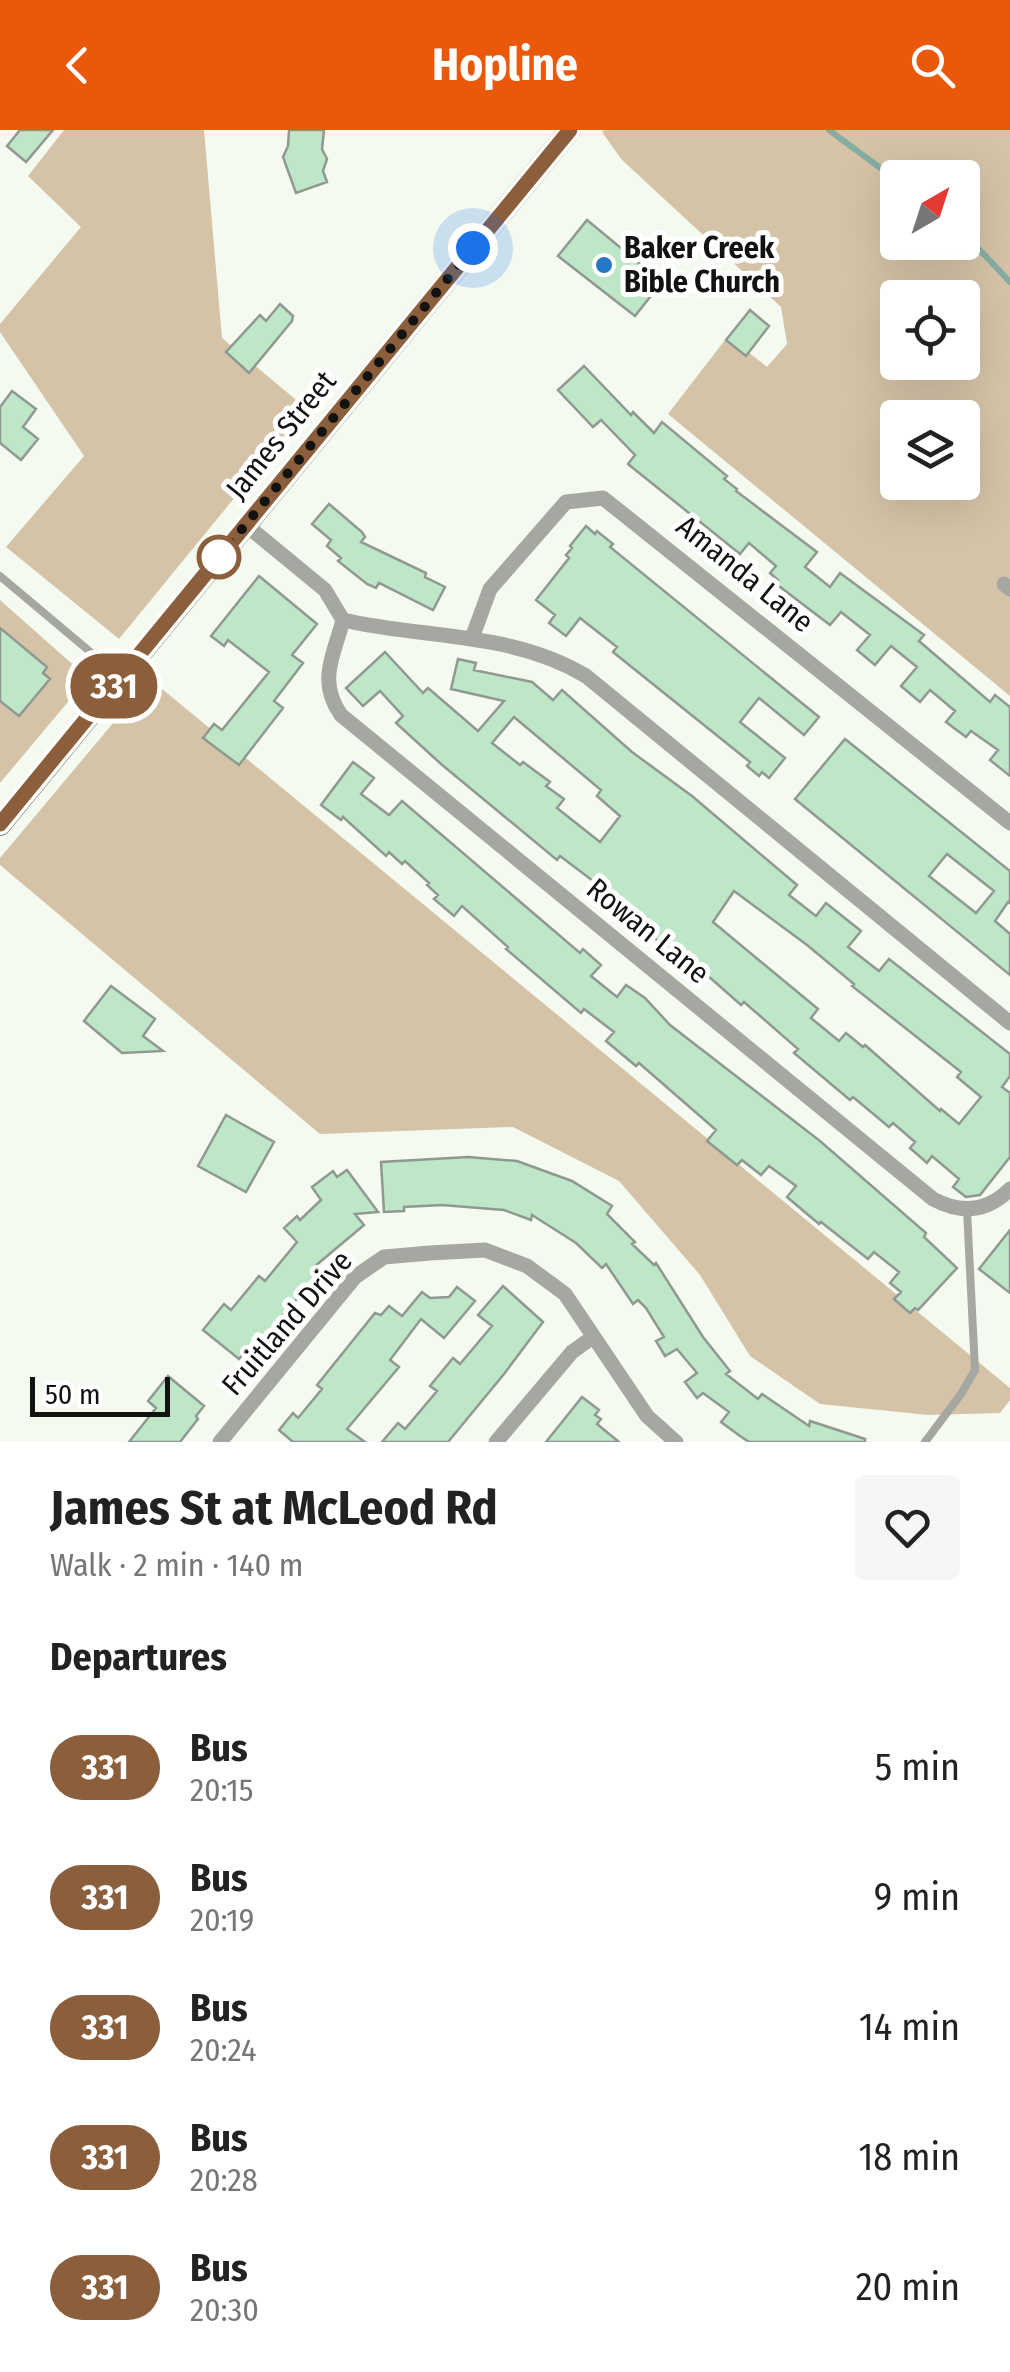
<!DOCTYPE html>
<html lang="en">
<head>
<meta charset="utf-8">
<style>
	body { margin:0; font-family:"Fira Sans Condensed",sans-serif; background:#f6f6f6; color:#222; height:100vh; display:flex; flex-direction:column; font-size:38px; white-space:nowrap }
	* { box-sizing:border-box; margin:0 }
	p { font-size:32px; color:#767676 }
	.icon { flex:none; width:55px; height:55px; fill:none; stroke:currentColor; stroke-width:2; stroke-linecap:round; stroke-linejoin:round }
	.map { position:relative; height:1312px; overflow:hidden }
	.panel { display:flex; flex-direction:column; background:#fff; flex:1 }
	.panel>* { flex:none }
	.badge { padding:0 20px; border-radius:32px; font-size:35px; line-height:65px }
	.needle { width:65px; rotate:39deg }
	.controls { position:absolute; left:880px; top:30px; display:grid; gap:20px }
	.controls a { display:grid; place-items:center; width:100px; height:100px; border-radius:10px; background:#fff; box-shadow:0 10px 40px #0002; font-size:50px }
	.scale { position:absolute; left:30px; bottom:25px; width:140px; box-sizing:border-box; padding-left:10px; border:5px solid #121310; border-top:0; font-size:28px; line-height:35px; white-space:nowrap; color:#121310; -webkit-text-stroke:8px #fff; paint-order:stroke }
	.you { position:absolute; width:50px; height:50px; margin:-25px; border:8px solid #fff; border-radius:50%; background:#1a73e8; box-shadow:0 0 0 15px #1a73e833 }
	.map>.badge { position:absolute; translate:-50% -50%; box-shadow:0 0 0 5px #fff }
	h2 { padding:0 50px; font-size:38px; line-height:90px }
	.round { display:grid; place-items:center; flex:none; width:105px; height:105px; border-radius:10px; background:#f6f6f6 }
	.summary { display:flex; align-items:center; justify-content:space-between; height:170px; padding:0 50px }
	h1 { font-size:48px; font-weight:700; line-height:75px }
	ul { padding:0; list-style:none }
	li { display:flex; align-items:center; gap:30px; height:130px; padding:0 50px }
	li div { flex:1 }
	li b { display:block; font-size:38px }
	li em { font-style:normal }
	li .badge { min-width:110px; font-weight:700; text-align:center }
	header { display:flex; justify-content:space-between; align-items:center; height:130px; padding:0 50px; background:#ea580c; color:#fff; font-size:45px; font-weight:700 }
	.map>svg:first-child { display:block }
</style>
</head>
<body>
<header><svg class="icon" aria-label="back" viewBox="0 0 24 24"><path d="M15 5l-7 7 7 7"/></svg>Hopline<svg class="icon" aria-label="search" viewBox="0 0 24 24"><circle cx="10" cy="10" r="6"/><path d="M15 15l6 6"/></svg></header>
<div class="map">
<svg width="1010" height="1312" viewBox="0 0 1010 1312">
	<rect width="100%" height="100%" fill="#f5faf0"/>
	<path fill="#d5c3a7" fill-rule="evenodd" d="M64,0H204L222,208L307,279L119,509L6,417L84,326L0,202V194L81,97L28,46Z
		M604,0H1010V566L668,284L728,206L767,237L787,214L781,177L622,30L602,2ZM898,48H962V112H898ZM898,168H962V232H898ZM898,288H962V352H898Z
		M0,470L88,548L0,653Z
		M150,549L1010,1258V1270L1000,1283L928,1285L820,1274L750,1226L700,1145L619,1051L513,997L320,1004L0,735V728Z"/>
	<g fill="none" stroke-linecap="round" stroke-linejoin="round">
		<path stroke="#86ada2" stroke-width="6" d="M829,0L898,51
			M962,101L1010,152"/>
	</g>
	<path fill="#bee7c8" stroke="#8f9992" stroke-width="2.5" fill-rule="evenodd" d="M20,0H53L26,32L7,16Z
		M289,0H324L322,19L327,29L323,41L327,52L296,63L283,27L288,16Z
		M587,90L662,152L635,186L558,126Z
		M280,174L293,186L292,191L249,243L226,222L260,185L266,191Z
		M750,180L769,196L746,226L726,210Z
		M584,236L631,285L633,282L654,303L662,292L727,346L724,349L737,359L736,361L817,422L805,437L830,457L840,443L924,505L919,511L990,572L995,565L1010,577V646L990,630L998,620L971,601L966,607L946,592L955,581L930,560L920,572L901,556L917,537L891,516L875,535L857,520L870,505L841,482L830,495L775,453L778,450L770,443L776,436L749,413L740,424L628,334L635,325L601,290L593,297L558,260Z
		M12,261L36,279L23,297L38,309L21,330L0,313V277Z
		M329,374L362,402L365,407L361,412L426,443L425,447L445,457L433,480L379,453L376,458L367,454L338,431L341,428L327,416L331,410L312,394Z
		M586,396L595,404L597,401L613,414L610,417L819,587L804,605L759,568L740,592L785,628L769,648L762,642L759,646L747,636L750,632L613,522L617,517L580,488L566,506L549,493L555,485L536,470L569,428L566,425L572,418L570,416Z
		M259,446L317,494L292,525L303,533L274,571L283,578L239,635L203,608L214,594L222,600L269,542L228,510L224,516L211,506Z
		M0,498L47,537L43,543L50,549L19,586L0,571Z
		M385,522L423,563L428,558L478,601L504,571L451,559L458,529L476,533L474,540L532,552L553,570L562,560L632,622L692,666L797,755L789,765L816,786L826,773L861,801L848,817L879,841L889,829L1010,924V946L1002,957L1010,963V1027L980,1065L966,1067L953,1057L959,1049L932,1026L927,1033L910,1018L915,1012L893,993L889,997L853,967L850,970L794,923L798,919L744,872L741,875L673,815L669,819L649,804L654,797L560,726L557,730L441,634L396,593L403,586L380,561L363,576L346,558ZM514,587L601,660L597,666L620,686L600,712L557,678L564,669L546,656L550,652L523,632L520,635L492,613ZM734,761L807,815L854,854L852,856L961,942L957,947L981,967L959,994L941,979L940,981L865,915L863,917L846,903L839,911L811,888L818,879L713,792Z
		M845,609L1010,741V773L1008,772L995,791L1010,804V845L795,669ZM947,724L994,761L976,783L929,746Z
		M353,632L374,648L361,664L389,685L402,671L580,823L583,819L601,835L591,846L617,867L626,855L645,868L670,895L820,1011L926,1103L924,1107L957,1138L918,1180L915,1178L910,1183L894,1169L901,1162L890,1153L899,1142L874,1122L868,1129L821,1092L819,1094L787,1067L796,1056L769,1036L761,1045L742,1030L737,1035L707,1011L716,1000L639,933L636,936L606,911L614,902L584,879L581,883L506,819L508,817L462,776L454,786L434,769L438,765L427,755L429,753L405,731L402,734L389,722L386,726L343,687L341,690L321,675Z
		M111,856L155,889L143,906L163,921L122,923L84,891Z
		M226,985L274,1012L246,1062L198,1036Z
		M468,1027L517,1031L572,1051L612,1076L607,1084L635,1112L632,1114L654,1135L656,1133L703,1207L730,1241L726,1244L758,1269L762,1264L809,1296L810,1291L865,1309V1312H749L740,1306L721,1292L729,1282L703,1263L697,1268L685,1252L697,1243L677,1219L665,1226L656,1211L664,1207L646,1178L638,1170L633,1174L606,1134L602,1138L576,1113L532,1085L531,1090L504,1080L442,1075L404,1077V1081L384,1082L381,1032Z
		M347,1040L378,1082L355,1084L364,1095L314,1137L320,1141L308,1156L251,1222L247,1219L239,1229L203,1200L224,1174L231,1180L259,1146L265,1151L297,1112L284,1098L297,1086L300,1090L321,1070L312,1057L333,1041L337,1047Z
		M1010,1100V1163L979,1139Z
		M503,1156L543,1192L504,1244L448,1312H382L398,1293L405,1299L437,1261L430,1256L453,1228L460,1234L492,1196L478,1185Z
		M457,1157L475,1171L444,1208L421,1189L390,1230L399,1237L347,1299L365,1312H293L279,1300L293,1283L298,1288L322,1259L317,1255L375,1183L381,1185L389,1176L402,1186L422,1162L430,1168L449,1167Z
		M168,1246L204,1276L196,1286L198,1289L180,1312H129L156,1278L148,1271Z
		M582,1267L599,1280L595,1285L601,1289L597,1294L619,1312H546Z"/>
	<g fill="none" stroke-linecap="round" stroke-linejoin="round">
		<path stroke="#a7a7a2" stroke-width="8" d="M0,446L119,546
			M925,1312L961,1264L975,1240L967,1080"/>
		<path stroke="#a7a7a2" stroke-width="15" d="M246,395L325,460L343,490C334,525 317,551 341,585L933,1069C961,1084 987,1082 1010,1059
			M1004,454L1010,459
			M343,490C425,509 511,501 586,546L1010,893
			M472,508L490,459L566,372L603,368L1010,693
			M220,1312L355,1147L384,1127L430,1123L485,1120L527,1136L565,1164L647,1286L676,1312
			M496,1312L572,1222L593,1207"/>
		<path stroke="#818079" stroke-width="22" d="M0,695L570,0"/>
	</g>
	<g fill="none" stroke-linecap="round" stroke-linejoin="round">
		<defs>
			<path id="line" d="M0,694L570,0"/>
		</defs>
		<use href="#line" stroke="#fff" stroke-width="22"/>
		<use href="#line" stroke="#8b5e3c" stroke-width="15"/>
		<path stroke="#121310" stroke-width="10" stroke-dasharray="0 18" d="M219,427L473,118"/>
	</g>
	<circle fill="#2677c6" stroke="#fff" stroke-width="4" cx="604" cy="135" r="10"/>
	<circle fill="#fff" stroke="#8b5e3c" stroke-width="5" cx="219" cy="427" r="20"/>
	<g text-anchor="middle" dominant-baseline="central" stroke-width="10" stroke-linejoin="round" paint-order="stroke">
		<g font-size="30" font-weight="bold" fill="#121310" stroke="#fff" text-anchor="start">
			<text x="624" y="118">Baker Creek<tspan x="624" dy="34">Bible Church</tspan></text>
		</g>
		<g font-size="30" fill="#121310" stroke="#fff">
			<text transform="translate(281 305) rotate(-51)">James Street</text>
			<text transform="translate(745 444) rotate(39)">Amanda Lane</text>
			<text transform="translate(648 801) rotate(39)">Rowan Lane</text>
			<text transform="translate(287 1193) rotate(-49)">Fruitland Drive</text>
		</g>
	</g>
</svg>
<div class="controls">
<a><svg class="needle" viewBox="-14 -14 28 28"><path d="M0-13l5 13h-10z" fill="#e53935"/><path d="M0 13l5-13h-10z" fill="#767676"/></svg></a>
<a><svg class="icon" aria-label="locate" viewBox="0 0 24 24"><circle cx="12" cy="12" r="6"/><path d="M12 2v4M12 18v4M2 12h4M18 12h4"/></svg></a>
<a><svg class="icon" aria-label="layers" viewBox="0 0 24 24"><path d="M12 4l9 5-9 5-9-5zM3 14l9 5 9-5"/></svg></a>
</div>
<div class="scale">50 m</div>
<div class="you" style="left:473px;top:118px"></div>
<b class="badge" style="left:114px;top:556px;background:#8b5e3c;color:#fff">331</b>
</div>
<section class="panel">
<div class="summary"><div><h1>James St at McLeod Rd</h1><p>Walk · 2 min · 140 m</p></div><a class="round"><svg class="icon" aria-label="heart" viewBox="0 0 24 24"><path d="M12 20l-8-8c-3-5 5-10 8-4 3-6 11-1 8 4z"/></svg></a></div>
<h2>Departures</h2>
<ul>
<li><span class="badge" style="background:#8b5e3c;color:#fff">331</span><div><b>Bus</b><p>20:15</p></div><em>5 min</em></li>
<li><span class="badge" style="background:#8b5e3c;color:#fff">331</span><div><b>Bus</b><p>20:19</p></div><em>9 min</em></li>
<li><span class="badge" style="background:#8b5e3c;color:#fff">331</span><div><b>Bus</b><p>20:24</p></div><em>14 min</em></li>
<li><span class="badge" style="background:#8b5e3c;color:#fff">331</span><div><b>Bus</b><p>20:28</p></div><em>18 min</em></li>
<li><span class="badge" style="background:#8b5e3c;color:#fff">331</span><div><b>Bus</b><p>20:30</p></div><em>20 min</em></li>
</ul>
</section>
</body>
</html>
